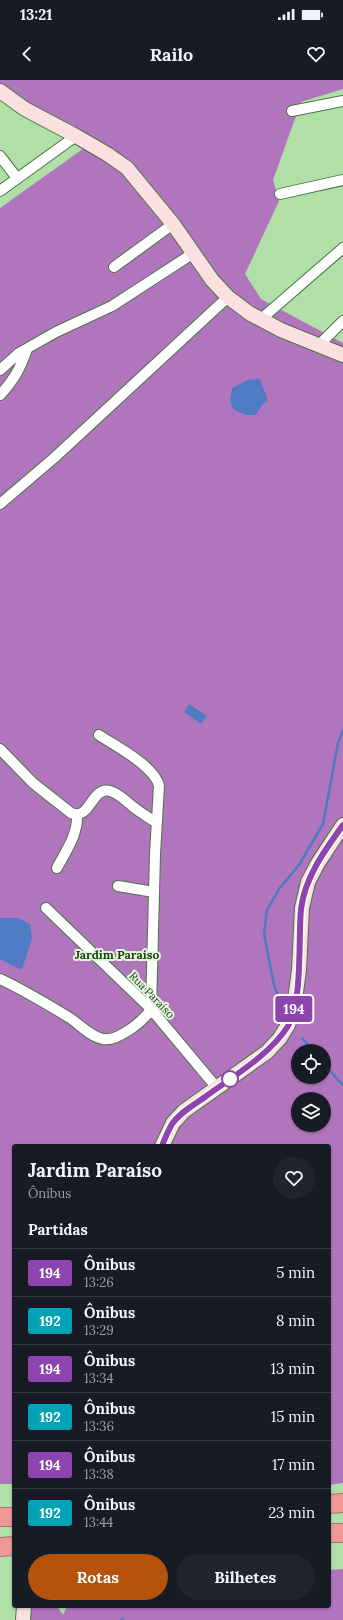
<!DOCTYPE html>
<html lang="pt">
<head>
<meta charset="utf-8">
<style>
	body { margin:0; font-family:Lora,serif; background:#20242c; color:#f1f3f6; height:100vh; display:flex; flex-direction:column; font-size:15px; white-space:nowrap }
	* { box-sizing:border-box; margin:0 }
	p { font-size:13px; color:#9ea1a6 }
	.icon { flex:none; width:22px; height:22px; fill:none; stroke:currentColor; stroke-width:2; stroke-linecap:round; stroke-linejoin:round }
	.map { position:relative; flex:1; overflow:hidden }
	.drawer { position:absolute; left:12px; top:1064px; width:319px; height:464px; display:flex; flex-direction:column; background:#171b24; border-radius:4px; box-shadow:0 1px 3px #0004 }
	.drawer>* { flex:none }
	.badge { padding:0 8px; border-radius:3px; font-size:14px; line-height:26px }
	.buttons { position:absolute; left:291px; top:964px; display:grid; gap:8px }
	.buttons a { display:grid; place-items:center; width:40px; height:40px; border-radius:50%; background:#171b24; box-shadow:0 1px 3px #0004; font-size:20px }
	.map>.badge { position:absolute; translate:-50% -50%; box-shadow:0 0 0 2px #fff }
	h2 { padding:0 16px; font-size:15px; line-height:36px }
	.round { display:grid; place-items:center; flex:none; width:42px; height:42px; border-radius:21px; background:#20242c }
	.head { display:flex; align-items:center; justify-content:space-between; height:68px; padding:0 16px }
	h1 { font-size:19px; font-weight:700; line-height:30px }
	.primary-button { display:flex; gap:8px; margin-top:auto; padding:8px 16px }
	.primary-button a { flex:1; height:46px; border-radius:24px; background:#b45309; color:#fff; font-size:16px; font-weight:700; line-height:46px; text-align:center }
	.primary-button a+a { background:#20242c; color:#f1f3f6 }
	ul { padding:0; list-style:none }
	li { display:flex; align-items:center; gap:12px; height:48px; padding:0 16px; border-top:1px solid #363941 }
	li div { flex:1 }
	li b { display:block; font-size:15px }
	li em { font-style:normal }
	li .badge { min-width:44px; font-weight:700; text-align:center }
	.status { display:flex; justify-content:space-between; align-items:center; height:28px; padding:0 20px; background:#171b24; direction:ltr }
	.status svg { height:11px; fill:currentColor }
	header { display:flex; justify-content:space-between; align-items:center; height:52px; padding:0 16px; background:#171b24; font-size:18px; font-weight:700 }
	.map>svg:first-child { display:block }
</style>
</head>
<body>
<div class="status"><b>13:21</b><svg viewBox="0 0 49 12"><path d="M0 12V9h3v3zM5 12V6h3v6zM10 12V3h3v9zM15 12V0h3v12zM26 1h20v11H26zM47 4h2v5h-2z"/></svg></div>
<header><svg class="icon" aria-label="back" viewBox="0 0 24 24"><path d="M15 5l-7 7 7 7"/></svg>Railo<svg class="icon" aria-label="heart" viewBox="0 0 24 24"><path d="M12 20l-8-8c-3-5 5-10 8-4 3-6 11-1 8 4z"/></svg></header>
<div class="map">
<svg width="343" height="1540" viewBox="0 0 343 1540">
	<rect width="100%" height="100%" fill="#b1dfa8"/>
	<path fill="#b175be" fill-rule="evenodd" d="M0,0H343V9L301,22L273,100L279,121L245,194L261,219L343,263V1403L329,1405V1066H14V1404H0V128L94,61L65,46L0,6ZM298,971H324V997H298ZM298,1019H324V1045H298Z
		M343,1489V1540H28L32,1526H57L63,1535L67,1526H329V1490Z"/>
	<path fill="#4f7bc5" d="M260,299L268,321L264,323L255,335H245L233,329L230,320L232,308L248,300Z
		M189,624L207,636L201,644L184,632Z
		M0,838H18L30,844L32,859L22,889L17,888L0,879Z"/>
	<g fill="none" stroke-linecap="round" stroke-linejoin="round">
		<path stroke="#4f7bc5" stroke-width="2.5" d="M283,930L274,905L264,854L267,830L279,809L299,785L323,744L338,663L343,650
			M302,958L313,971
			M324,984L343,1005
			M121,1540L123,1539"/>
		<defs>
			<path id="minor" d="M292,31L343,21
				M0,76L17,98
				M0,111L76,56
				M280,114L343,100
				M114,187L173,144
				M260,240L343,168
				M319,265L343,241
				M0,290L19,273L56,252L112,226L192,174
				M0,315C14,300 20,289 27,269
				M0,424L54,378L228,217
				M0,669L33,703L71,733C91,741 91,706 110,711C118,713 125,720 131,725C139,732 148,737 157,743
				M57,788C66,771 78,754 77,735
				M118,806L154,812
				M46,828L151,929L217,1008
				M0,899C24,910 47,924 70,938C80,945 91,957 103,959C117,962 144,941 151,929L155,774L159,706C155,686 115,666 99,655"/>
			<path id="secondary" d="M0,11L25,29L76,56L107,74L127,88L173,144L212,200L228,217L249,233L281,250L343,275
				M162,1066L173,1043L184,1031L267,972L280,958L288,945L294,927L299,890L302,828L308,802L318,783L343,745
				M23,1540L24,1526"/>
			<path id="motorway" d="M329,1424L343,1423
				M0,1437H14
				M329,1453H343
				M0,1467L14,1466"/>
		</defs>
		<use href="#minor" stroke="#4c7544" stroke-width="12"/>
		<use href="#secondary" stroke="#4c7544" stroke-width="16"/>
		<use href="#motorway" stroke="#a7746c" stroke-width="20"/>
		<use href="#minor" stroke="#fff" stroke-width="10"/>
		<use href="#secondary" stroke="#fae0e0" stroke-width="14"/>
		<use href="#motorway" stroke="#f09897" stroke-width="18"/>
	</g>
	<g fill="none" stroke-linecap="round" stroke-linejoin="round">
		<defs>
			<path id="line" d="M162,1066C165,1058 168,1051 172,1044C180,1032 194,1025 205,1017C232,997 270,975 288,946C303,919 298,860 301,829C305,797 325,770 343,745"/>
		</defs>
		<use href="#line" stroke="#fff" stroke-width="9"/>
		<use href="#line" stroke="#8e44ad" stroke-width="6"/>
	</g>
	<circle fill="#fff" stroke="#8e44ad" stroke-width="2" cx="230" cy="999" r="8"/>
	<g text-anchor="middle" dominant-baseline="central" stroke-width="4" stroke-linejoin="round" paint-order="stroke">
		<g font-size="11" fill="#1f311b" stroke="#e2f8dd">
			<text transform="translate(152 915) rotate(46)">Rua Paraíso</text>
		</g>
		<g font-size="12" font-weight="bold" fill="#1a4112" stroke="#e2f8dd">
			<text x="117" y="874">Jardim Paraíso</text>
		</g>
	</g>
</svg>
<div class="buttons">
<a><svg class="icon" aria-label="locate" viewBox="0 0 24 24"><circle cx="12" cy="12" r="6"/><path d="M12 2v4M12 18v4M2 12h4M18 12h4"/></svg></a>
<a><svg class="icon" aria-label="layers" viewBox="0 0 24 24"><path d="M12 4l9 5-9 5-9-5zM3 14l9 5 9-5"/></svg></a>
</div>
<b class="badge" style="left:294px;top:929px;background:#8e44ad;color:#fff">194</b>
<section class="drawer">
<div class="head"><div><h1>Jardim Paraíso</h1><p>Ônibus</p></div><a class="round"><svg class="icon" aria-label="heart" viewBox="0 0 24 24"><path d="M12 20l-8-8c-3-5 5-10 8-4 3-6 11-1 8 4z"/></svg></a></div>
<h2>Partidas</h2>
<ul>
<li><span class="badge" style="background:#8e44ad;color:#fff">194</span><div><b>Ônibus</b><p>13:26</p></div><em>5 min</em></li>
<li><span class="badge" style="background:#00a3b4;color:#fff">192</span><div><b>Ônibus</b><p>13:29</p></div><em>8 min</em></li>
<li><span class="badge" style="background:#8e44ad;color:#fff">194</span><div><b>Ônibus</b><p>13:34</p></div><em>13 min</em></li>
<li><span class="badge" style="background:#00a3b4;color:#fff">192</span><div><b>Ônibus</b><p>13:36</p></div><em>15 min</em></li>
<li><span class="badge" style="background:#8e44ad;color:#fff">194</span><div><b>Ônibus</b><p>13:38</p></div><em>17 min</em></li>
<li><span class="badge" style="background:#00a3b4;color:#fff">192</span><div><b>Ônibus</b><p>13:44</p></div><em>23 min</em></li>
</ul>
<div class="primary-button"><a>Rotas</a><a>Bilhetes</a></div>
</section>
</div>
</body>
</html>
